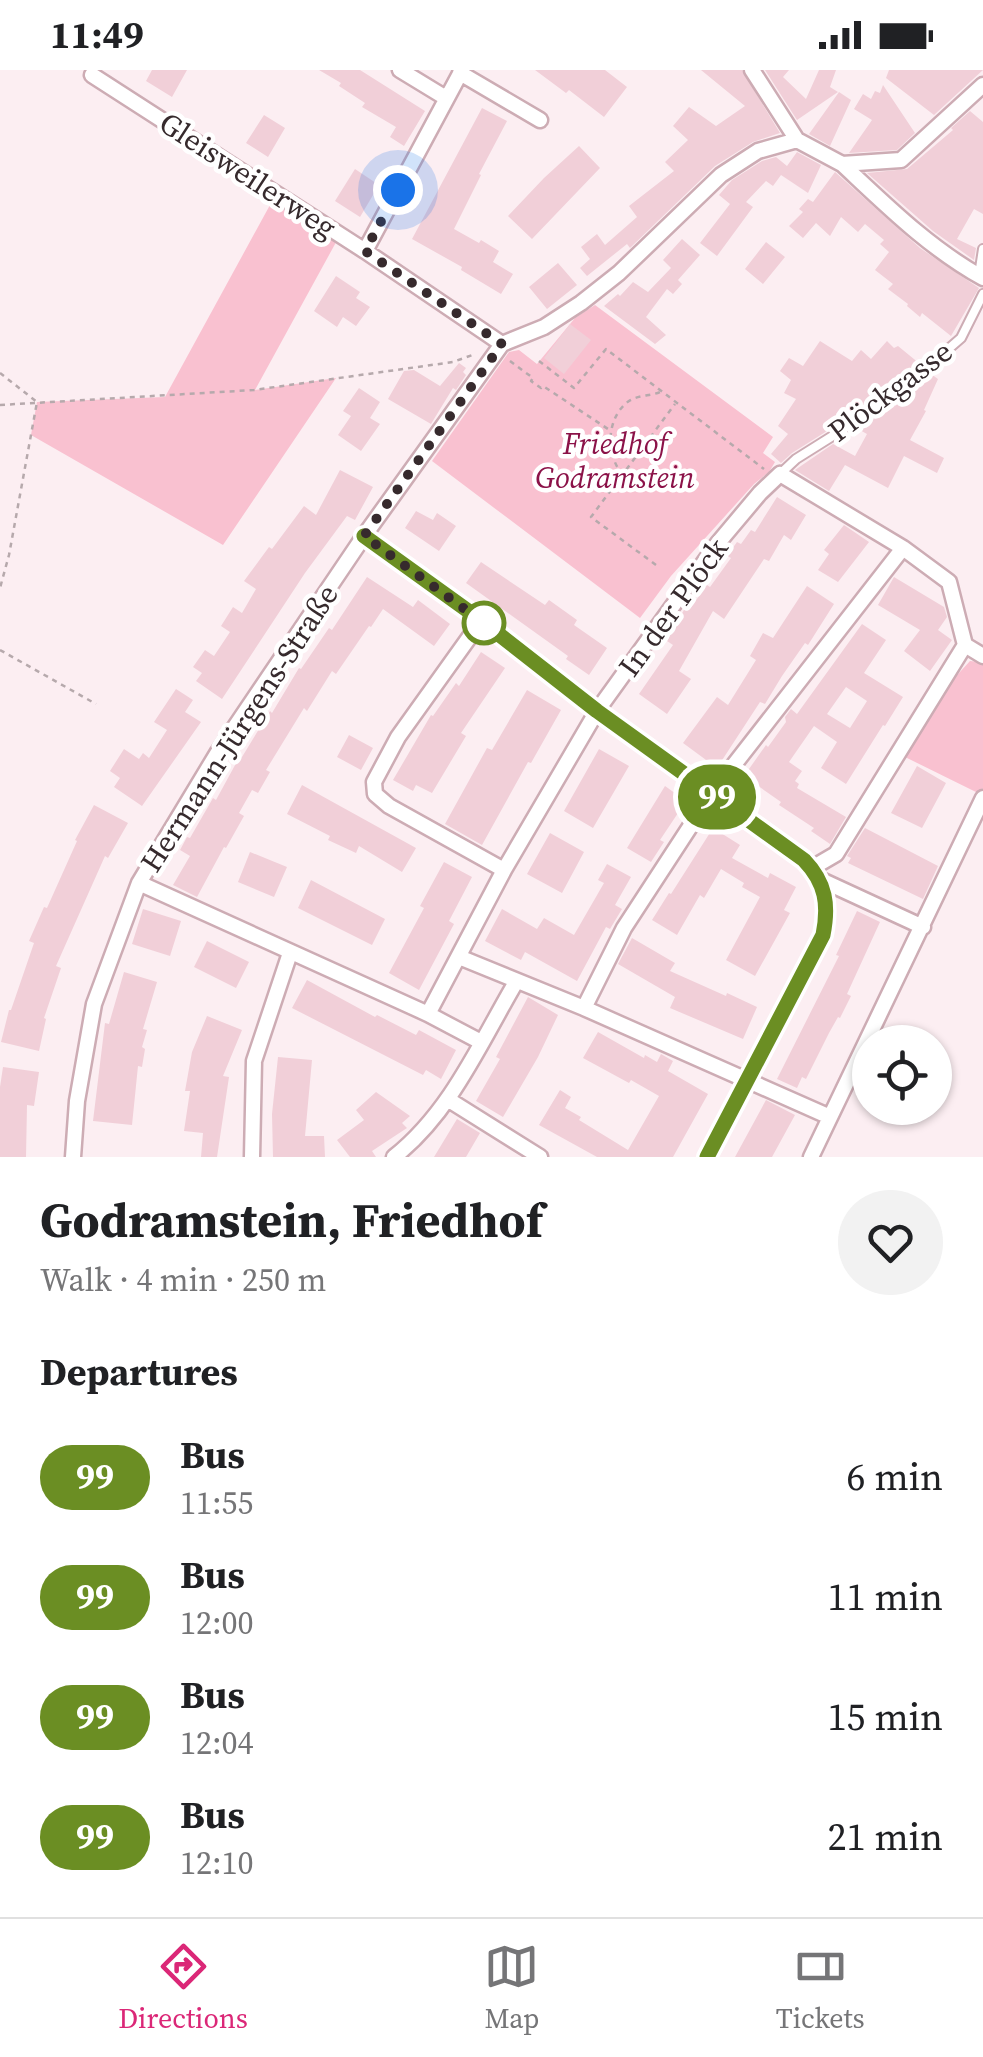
<!DOCTYPE html>
<html lang="en">
<head>
<meta charset="utf-8">
<style>
	body { margin:0; font-family:"Source Serif 4",serif; background:#f2f2f2; color:#202124; height:100vh; display:flex; flex-direction:column; font-size:38px; white-space:nowrap }
	* { box-sizing:border-box; margin:0 }
	p { font-size:32px; color:#757577 }
	.icon { flex:none; width:55px; height:55px; fill:none; stroke:currentColor; stroke-width:2; stroke-linecap:round; stroke-linejoin:round }
	.map { position:relative; height:1087px; overflow:hidden }
	.sheet { display:flex; flex-direction:column; background:#fff; flex:1 }
	.sheet>* { flex:none }
	.badge { padding:0 20px; border-radius:32px; font-size:35px; line-height:65px }
	.buttons { position:absolute; left:852px; top:955px; display:grid; gap:20px }
	.buttons a { display:grid; place-items:center; width:100px; height:100px; border-radius:50%; background:#fff; box-shadow:0 2px 8px #0004; font-size:50px }
	.you { position:absolute; width:50px; height:50px; margin:-25px; border:8px solid #fff; border-radius:50%; background:#1a73e8; box-shadow:0 0 0 15px #1a73e833 }
	.map>.badge { position:absolute; translate:-50% -50%; box-shadow:0 0 0 5px #fff }
	h2 { padding:0 40px; font-size:38px; line-height:90px }
	.round { display:grid; place-items:center; flex:none; width:105px; height:105px; border-radius:52px; background:#f2f2f2 }
	.overview { display:flex; align-items:center; justify-content:space-between; height:170px; padding:0 40px }
	h1 { font-size:48px; font-weight:700; line-height:75px }
	ul { padding:0; list-style:none }
	li { display:flex; align-items:center; gap:30px; height:120px; padding:0 40px }
	li div { flex:1 }
	li b { display:block; font-size:38px }
	li em { font-style:normal }
	li .badge { min-width:110px; font-weight:700; text-align:center }
	.status { display:flex; justify-content:space-between; align-items:center; height:70px; padding:0 50px; background:#fff; direction:ltr }
	.status svg { height:28px; fill:currentColor }
	.tabs { display:flex; justify-content:space-around; align-items:center; height:140px; border-top:2px solid #e0e0e0; background:#fff; font-size:28px; color:#757577 }
	.tabs a { display:grid; justify-items:center; gap:5px }
	.tabs .on { color:#db2777 }
	.map>svg:first-child { display:block }
</style>
</head>
<body>
<div class="status"><b>11:49</b><svg viewBox="0 0 49 12"><path d="M0 12V9h3v3zM5 12V6h3v6zM10 12V3h3v9zM15 12V0h3v12zM26 1h20v11H26zM47 4h2v5h-2z"/></svg></div>
<div class="map">
<svg width="983" height="1087" viewBox="0 0 983 1087">
	<rect width="100%" height="100%" fill="#fceef2"/>
	<path fill="#f9c1d0" d="M276,124L340,165L255,320L336,308L223,475L31,365L37,332L165,327Z
		M595,235L773,367L763,383L775,392L769,402L754,414L671,506L640,548L432,391L509,282L519,280L537,294L575,248Z
		M970,591L979,592L983,595V718L980,724L903,686L948,615Z"/>
	<path fill="#f1cfd8" fill-rule="evenodd" d="M152,0H187L172,27L146,11Z
		M319,0H360L425,41L404,76L390,67L396,57L362,37L365,33L339,16L341,13Z
		M535,0H605L627,17L604,47L569,20L566,23Z
		M701,0H742L780,63L753,72L715,96L630,178L627,174L587,206L580,198L590,189L581,177L597,164L605,175L637,147L629,136L674,101L665,92L688,70L673,56L689,37L716,56L745,36Z
		M765,0H789L783,7L806,29L819,0H836L830,17L838,22L797,50Z
		M889,0H983L934,45L886,8Z
		M883,15L915,63L897,80L849,83L872,50L854,39L863,24L871,29L875,21L880,23Z
		M839,22L851,30L830,76L809,64Z
		M482,38L507,51L479,104L481,105L454,159L479,173L481,170L499,181L493,192L513,204L501,224L461,200L462,197L412,169Z
		M970,41L983,52V144L974,139L957,169L976,178L974,190L933,161L867,103L907,99L953,60L951,58Z
		M264,45L285,58L268,87L246,73Z
		M579,76L600,98L532,169L508,146L544,108Z
		M797,82L821,95L808,123L781,105L773,116L766,111L746,132L753,137L717,186L700,173L730,134L719,125L732,110L762,91L776,87L787,96Z
		M355,99L379,115L360,147L335,131Z
		M835,102L920,178L979,218L951,266L922,243L920,247L907,236L908,234L888,219L893,214L875,200L889,182L880,174L884,170L865,154L858,162L841,147L830,166L816,153L803,168L789,156L803,142L799,139L808,129L813,132Z
		M682,169L700,185L678,210L682,214L673,224L667,219L646,247L666,265L655,274L604,236L618,224L620,226L633,212L648,222L671,198L663,190Z
		M766,172L785,187L763,214L745,199Z
		M558,193L577,215L547,239L529,217Z
		M336,206L360,222L356,228L370,237L356,256L343,247L337,257L314,241Z
		M570,254L591,270L564,304L544,288Z
		M820,271L852,291L861,280L871,289L887,271L894,278L898,276L920,294L862,339L792,383L781,393L771,384L788,364L778,356L796,329L784,323L791,310L780,301L789,288L803,296Z
		M459,293L466,298L463,302L466,305L456,320L453,318L431,354L388,329L404,301L414,300L440,316Z
		M931,304L938,309L924,340L926,341L910,370L944,388L937,403L904,386L888,418L845,395L829,421L795,400L833,374L855,386L867,364L858,359Z
		M359,318L380,332L370,348L380,354L361,381L338,365L351,346L343,341Z
		M340,400L373,417L355,450L347,446L305,503L222,629L196,611L202,603L193,597L205,580L214,586L230,562L221,556L233,537L242,543L256,519L244,511L269,477L272,479L304,436L316,445Z
		M777,427L806,445L791,470L784,465L769,491L764,489L724,549L713,541L679,601L691,609L667,644L639,624L673,575L667,571L685,538L689,540L707,515L710,517L731,488L727,486L737,472L741,474L751,460L755,462Z
		M416,441L433,450L437,443L456,456L439,481L405,458Z
		M844,455L869,472L838,512L818,500L829,484L824,480Z
		M481,492L545,535L549,530L577,550L574,555L607,578L589,605L566,589L568,586L466,513Z
		M367,507L413,537L418,530L450,554L434,576L383,539L371,557L369,556L336,604L332,601L307,641L304,638L266,700L270,702L258,723L252,720L239,743L244,746L226,778L224,777L197,827L173,815L190,786L180,780L187,767L190,768L213,728L216,730L240,686L242,687L270,641L272,643L299,598L301,599L329,558L332,560Z
		M894,507L944,537L947,547L938,560L952,570L930,601L904,581L920,560L878,535Z
		M807,516L834,534L808,575L805,573L782,606L765,634L760,632L717,698L683,673L717,627L728,635L756,590L750,586L763,563L773,568Z
		M862,554L886,570L864,603L903,627L885,656L883,655L846,714L821,698L837,672L814,656L789,692L802,701L795,711L799,714L797,718L846,747L830,774L811,761L814,758L779,735L781,732L744,706L766,675L768,677L786,652L785,647L791,639L797,644ZM846,617L867,631L850,658L827,644Z
		M481,582L505,598L461,663L466,666L432,723L416,715L413,721L393,710L431,645L433,646L456,613L459,616Z
		M176,619L193,630L185,642L201,652L142,736L114,717L120,708L110,701L124,679L139,689L143,683L149,688L167,660L154,652Z
		M527,620L561,640L531,693L528,692L482,775L445,754L487,678L492,680Z
		M349,665L373,678L361,700L337,687Z
		M599,679L629,696L593,758L564,741Z
		M917,696L946,713L922,758L891,743Z
		M302,715L416,778L402,802L359,776L356,783L328,770L330,766L287,744Z
		M665,716L686,731L660,770L664,772L651,792L627,778Z
		M94,735L128,753L108,788L105,786L56,896L61,898L44,948L46,949L39,981L1,972L9,940H11L34,873L29,871L44,837L47,838L77,771L75,770Z
		M713,758L740,775L732,788L768,808L770,803L796,817L784,840L790,843L755,906L726,890L760,827L742,817L744,813L721,799L704,828L700,825L677,865L652,850L669,823L671,824Z
		M865,758L938,796L923,829L848,793L851,788L847,786Z
		M550,763L584,782L562,823L527,804Z
		M250,782L287,797L274,827L238,812Z
		M444,792L472,807L449,851L454,854L419,920L389,903L424,838L420,836Z
		M607,794L631,807L615,835L622,839L610,859L606,857L577,911L525,882L521,890L485,871L502,839L537,859L544,848L574,865L604,813L598,810Z
		M311,810L385,849L372,875L298,838Z
		M143,839L181,851L170,886L132,874Z
		M857,841L880,852L847,924L851,926L840,948L838,947L829,963L806,1009L802,1007L797,1018L777,1009L839,886L836,885Z
		M632,868L675,893L670,901L726,926L727,923L757,937L743,969L670,938L675,927L618,894Z
		M207,871L249,892L236,918L194,897Z
		M124,902L157,912L143,959L147,960L142,977L145,979L142,997L138,996L132,1055L93,1051L105,953L109,954Z
		M307,910L375,947L377,945L416,965L419,960L456,980L441,1009L426,1000L423,1005L292,938Z
		M528,927L558,945L538,987L503,1047L476,1031L500,989L496,987Z
		M207,946L242,960L223,1006L229,1007L217,1087H201L203,1063L184,1061L190,1021H185L192,982Z
		M598,962L644,988L645,985L657,992L661,984L673,991L668,1001L708,1024L673,1087H597L539,1055L560,1020L571,1027L565,1038L581,1047L579,1050L628,1080L659,1026L631,1010L629,1013L583,988Z
		M278,987L312,990L305,1066H324L325,1087H273L272,1044Z
		M3,997L39,1002L34,1036L27,1035L26,1087H0V1017Z
		M376,1022L410,1046L402,1053L407,1058L372,1081L376,1087H350L337,1070L364,1050L356,1040Z
		M766,1030L795,1045L772,1087H735Z
		M457,1049L480,1063L466,1087H434Z"/>
	<g fill="none" stroke-linecap="round" stroke-linejoin="round">
		<defs>
			<path id="lane" d="M979,205L983,179
				M780,404L796,389L866,345L923,301L961,268L983,224"/>
			<path id="street" d="M400,0L446,28
				M752,0L797,70
				M460,3L540,50
				M92,5L365,181L502,274
				M842,94C887,136 929,178 983,208
				M365,181L462,0
				M364,466L478,548L597,641L804,790C825,813 829,835 823,865L707,1087
				M481,551L398,667L374,712L375,724L389,736L504,800
				M812,798L836,784L965,575
				M819,809L923,857
				M139,813L428,944L481,972
				M459,887L584,938
				M428,944L504,800L597,641L718,473L760,423L780,404L903,478L949,512L965,575L983,586
				M449,1030L540,1087
				M830,1047L584,938L624,858L712,723L903,478
				M73,1087L77,1031L94,934L139,813L218,682L364,466L502,274L544,257L581,233L619,203L721,105L758,81L797,70L842,94L901,90L983,15
				M252,1087L254,991L290,883
				M394,1087C451,1042 480,973 516,912
				M811,1087L983,728"/>
		</defs>
		<use href="#lane" stroke="#cdacb4" stroke-width="12"/>
		<use href="#street" stroke="#cdacb4" stroke-width="19"/>
		<path stroke="#b6a9ac" stroke-width="2.5" stroke-dasharray="5 5" stroke-linecap="butt" d="M510,291L533,308L531,311L541,318L543,316L611,361
			M539,291L574,318L606,279L764,399
			M0,303L37,332L9,485L0,518
			M0,335L254,320L453,292L475,284
			M623,405C605,385 606,347 629,331C638,325 651,326 660,322
			M656,495L591,447L675,334
			M0,580L96,634"/>
		<use href="#lane" stroke="#fff" stroke-width="8"/>
		<use href="#street" stroke="#fff" stroke-width="14"/>
	</g>
	<g fill="none" stroke-linecap="round" stroke-linejoin="round">
		<defs>
			<path id="line" d="M364,466L478,548L597,641L804,790C826,813 829,835 823,865L707,1087"/>
		</defs>
		<use href="#line" stroke="#fff" stroke-width="22"/>
		<use href="#line" stroke="#6b8e23" stroke-width="15"/>
		<path stroke="#362a2d" stroke-width="10" stroke-dasharray="0 18" d="M398,120L365,181L502,274L364,466L484,553"/>
	</g>
	<circle fill="#fff" stroke="#6b8e23" stroke-width="5" cx="484" cy="553" r="20"/>
	<g text-anchor="middle" dominant-baseline="central" stroke-width="9" stroke-linejoin="round" paint-order="stroke">
		<g font-size="30" fill="#362a2d" stroke="#fff">
			<text transform="translate(248 105) rotate(33)">Gleisweilerweg</text>
			<text transform="translate(890 321) rotate(-37)">Plöckgasse</text>
			<text transform="translate(673 537) rotate(-54)">In der Plöck</text>
			<text transform="translate(239 658) rotate(-57)">Hermann-Jürgens-Straße</text>
		</g>
		<g font-size="30" font-style="italic" fill="#8b1248" stroke="#fff">
			<text x="615" y="373">Friedhof<tspan x="615" dy="34">Godramstein</tspan></text>
		</g>
	</g>
</svg>
<div class="buttons">
<a><svg class="icon" aria-label="locate" viewBox="0 0 24 24"><circle cx="12" cy="12" r="6"/><path d="M12 2v4M12 18v4M2 12h4M18 12h4"/></svg></a>
</div>
<div class="you" style="left:398px;top:120px"></div>
<b class="badge" style="left:717px;top:727px;background:#6b8e23;color:#fff">99</b>
</div>
<section class="sheet">
<div class="overview"><div><h1>Godramstein, Friedhof</h1><p>Walk · 4 min · 250 m</p></div><a class="round"><svg class="icon" aria-label="heart" viewBox="0 0 24 24"><path d="M12 20l-8-8c-3-5 5-10 8-4 3-6 11-1 8 4z"/></svg></a></div>
<h2>Departures</h2>
<ul>
<li><span class="badge" style="background:#6b8e23;color:#fff">99</span><div><b>Bus</b><p>11:55</p></div><em>6 min</em></li>
<li><span class="badge" style="background:#6b8e23;color:#fff">99</span><div><b>Bus</b><p>12:00</p></div><em>11 min</em></li>
<li><span class="badge" style="background:#6b8e23;color:#fff">99</span><div><b>Bus</b><p>12:04</p></div><em>15 min</em></li>
<li><span class="badge" style="background:#6b8e23;color:#fff">99</span><div><b>Bus</b><p>12:10</p></div><em>21 min</em></li>
</ul>
</section>
<nav class="tabs">
<a class="on"><svg class="icon" aria-label="directions" viewBox="0 0 24 24"><path d="M12 3l9 9-9 9-9-9zM9 14v-3h6M13 9l2 2-2 2"/></svg>Directions</a>
<a><svg class="icon" aria-label="map" viewBox="0 0 24 24"><path d="M3 6l6-2 6 2 6-2v14l-6 2-6-2-6 2zM9 4v14M15 6v14"/></svg>Map</a>
<a><svg class="icon" aria-label="tickets" viewBox="0 0 24 24"><path d="M3 7h18v10H3zM15 7v10"/></svg>Tickets</a>
</nav>
</body>
</html>
